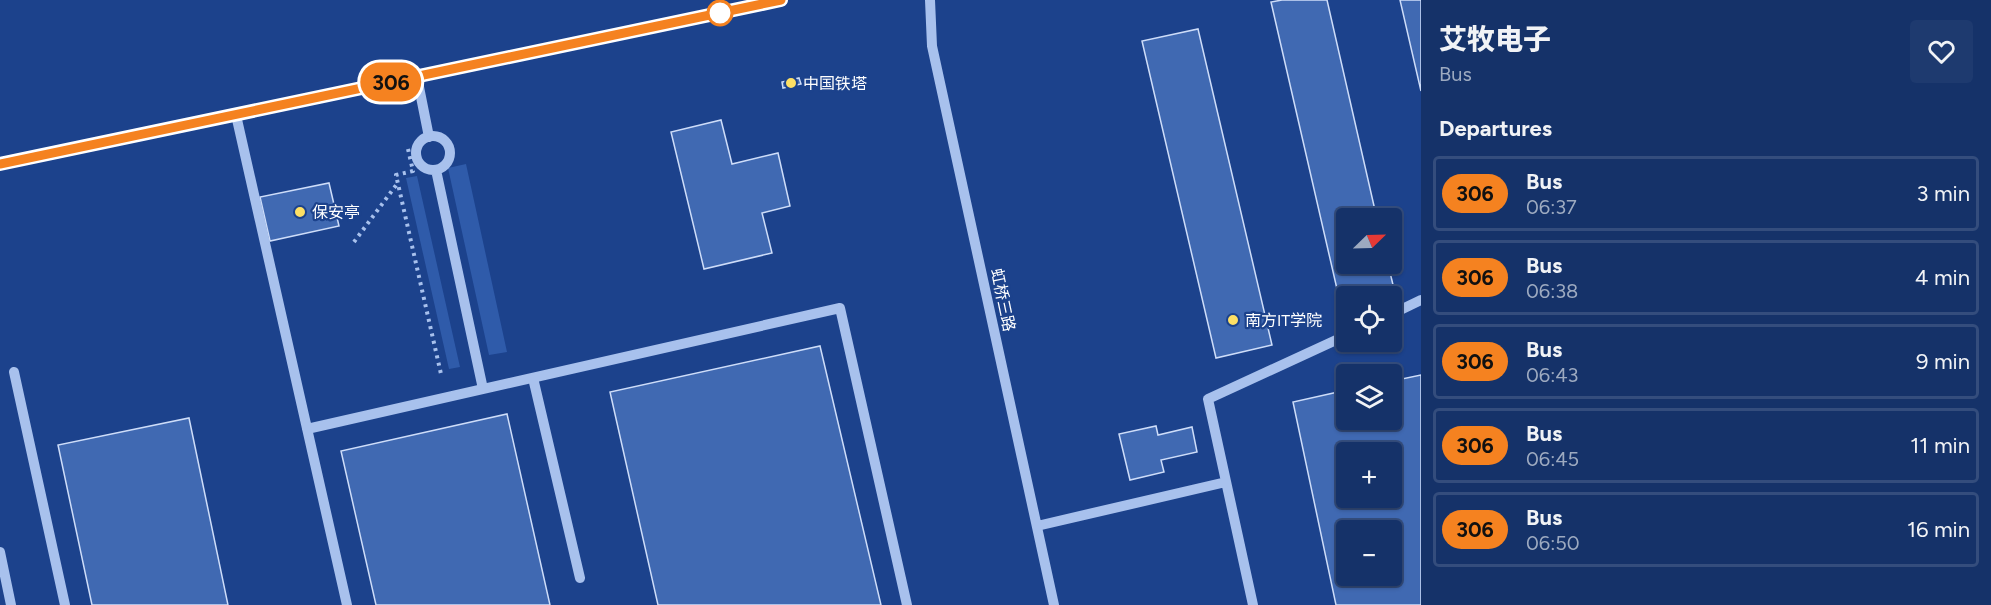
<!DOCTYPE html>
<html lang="en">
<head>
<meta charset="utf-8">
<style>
	body { margin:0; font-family:Figtree,"Noto Sans SC",sans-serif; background:#1e3a6f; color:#f1f3f6; height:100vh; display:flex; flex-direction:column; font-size:22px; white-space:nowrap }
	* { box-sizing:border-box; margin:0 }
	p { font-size:20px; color:#9daac0 }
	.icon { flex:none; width:33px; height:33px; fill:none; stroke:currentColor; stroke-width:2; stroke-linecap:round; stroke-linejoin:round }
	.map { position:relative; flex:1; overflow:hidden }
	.details { display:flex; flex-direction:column; background:#153269; width:570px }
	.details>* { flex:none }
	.badge { padding:0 12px; border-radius:20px; font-size:21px; line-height:39px }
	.needle { width:39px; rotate:67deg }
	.controls { position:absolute; left:1336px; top:208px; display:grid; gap:12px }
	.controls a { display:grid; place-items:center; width:66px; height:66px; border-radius:6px; background:#153269; box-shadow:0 2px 4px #0004,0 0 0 2px #344d7d; font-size:30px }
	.map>.badge { position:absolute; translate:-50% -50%; box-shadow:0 0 0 3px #fff }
	h2 { padding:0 18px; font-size:22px; line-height:54px }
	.round { display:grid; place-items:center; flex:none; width:63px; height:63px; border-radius:6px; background:#1e3a6f }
	.head { display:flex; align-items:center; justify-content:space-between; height:102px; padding:0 18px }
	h1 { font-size:28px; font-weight:800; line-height:45px }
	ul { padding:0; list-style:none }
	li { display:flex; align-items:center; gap:18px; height:75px; margin:0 12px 9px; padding:0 6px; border:3px solid #344d7d; border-radius:6px }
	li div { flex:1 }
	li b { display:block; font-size:22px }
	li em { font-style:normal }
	li .badge { min-width:66px; font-weight:700; text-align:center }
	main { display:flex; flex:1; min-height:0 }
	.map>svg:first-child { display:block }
</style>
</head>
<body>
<main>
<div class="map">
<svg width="1421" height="605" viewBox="0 0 1421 605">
	<rect width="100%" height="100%" fill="#1c428c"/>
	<path fill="#2f5baa" d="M466,164L507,352L489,355L448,168Z
		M417,176L460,367L449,369L406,178Z"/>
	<path fill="#4069b2" stroke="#ceddf9" stroke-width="1.5" fill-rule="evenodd" d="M1282,0H1327L1377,219H1347V264H1388L1394,289L1361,297H1347V300L1340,302L1271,2Z
		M1400,0H1421V91Z
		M1198,29L1272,345L1216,358L1142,41Z
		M799,78L801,84L783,88L782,82Z
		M721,120L732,164L778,153L790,206L762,213L772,253L704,269L671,132Z
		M329,183L339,226L270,241L260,197Z
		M820,346L881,605H658L610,392Z
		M1421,375V605H1336L1293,402L1347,390V420H1392V381ZM1347,453H1392V498H1347ZM1347,531H1392V576H1347Z
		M507,414L550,605H376L341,451Z
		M189,418L228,605H92L58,445Z
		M1156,426L1158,435L1192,427L1197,452L1161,460L1164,472L1130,480L1119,434Z"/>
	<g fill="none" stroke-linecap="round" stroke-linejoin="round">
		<path stroke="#a8c1ed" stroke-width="4" stroke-dasharray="3 4.5" stroke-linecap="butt" d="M408,149L413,171L396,175L441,374
			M354,242L397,184"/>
		<path stroke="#a8c1ed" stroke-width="10" d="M930,0L932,46L1054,605
			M417,77L429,137
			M236,115L347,605
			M416 153a17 17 0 1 1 34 0a17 17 0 1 1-34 0Z
			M0,164L781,0
			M436,170L483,389
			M1392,314L1421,300
			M14,372L65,605
			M533,378L580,578
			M307,429L840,308L907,605
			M1037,526L1226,482
			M0,552L11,605
			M1253,605L1208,399L1347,335"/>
	</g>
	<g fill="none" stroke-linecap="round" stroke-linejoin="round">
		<defs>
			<path id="line" d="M0,164L781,0"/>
		</defs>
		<use href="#line" stroke="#fff" stroke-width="14"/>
		<use href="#line" stroke="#f58220" stroke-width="9"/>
	</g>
	<circle fill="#fff" stroke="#f58220" stroke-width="3" cx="720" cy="13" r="12"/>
	<g fill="#fee065" stroke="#1c428c" stroke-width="2">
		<circle cx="791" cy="83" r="6"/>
		<circle cx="300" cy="212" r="6"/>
		<circle cx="1233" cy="320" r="6"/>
	</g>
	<g text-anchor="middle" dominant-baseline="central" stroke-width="4.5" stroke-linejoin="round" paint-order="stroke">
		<g font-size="16" fill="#fff" stroke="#1c428c" text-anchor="start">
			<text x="803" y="83">中国铁塔</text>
			<text x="312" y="212">保安亭</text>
			<text x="1245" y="320">南方IT学院</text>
		</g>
		<g font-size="16" fill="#fff" stroke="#1c428c">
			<text transform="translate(1003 300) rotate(78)">虹桥三路</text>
		</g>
	</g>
</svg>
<div class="controls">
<a><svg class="needle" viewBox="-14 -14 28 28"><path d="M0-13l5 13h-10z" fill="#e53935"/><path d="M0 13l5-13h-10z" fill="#9daac0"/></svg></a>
<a><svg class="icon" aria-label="locate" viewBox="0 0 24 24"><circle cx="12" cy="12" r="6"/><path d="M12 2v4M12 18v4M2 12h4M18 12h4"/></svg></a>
<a><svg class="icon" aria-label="layers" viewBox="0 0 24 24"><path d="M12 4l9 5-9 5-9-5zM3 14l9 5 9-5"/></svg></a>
<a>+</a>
<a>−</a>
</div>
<b class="badge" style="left:391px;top:82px;background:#f58220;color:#111">306</b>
</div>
<section class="details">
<div class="head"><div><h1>艾牧电子</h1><p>Bus</p></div><a class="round"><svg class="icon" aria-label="heart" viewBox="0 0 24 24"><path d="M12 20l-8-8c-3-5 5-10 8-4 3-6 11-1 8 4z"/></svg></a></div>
<h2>Departures</h2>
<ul>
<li><span class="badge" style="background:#f58220;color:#111">306</span><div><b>Bus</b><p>06:37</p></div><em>3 min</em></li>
<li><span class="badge" style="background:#f58220;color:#111">306</span><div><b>Bus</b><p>06:38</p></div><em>4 min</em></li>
<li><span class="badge" style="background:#f58220;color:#111">306</span><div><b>Bus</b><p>06:43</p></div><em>9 min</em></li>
<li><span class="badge" style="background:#f58220;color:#111">306</span><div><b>Bus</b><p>06:45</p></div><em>11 min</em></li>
<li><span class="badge" style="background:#f58220;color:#111">306</span><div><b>Bus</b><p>06:50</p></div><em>16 min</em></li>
</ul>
</section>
</main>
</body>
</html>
